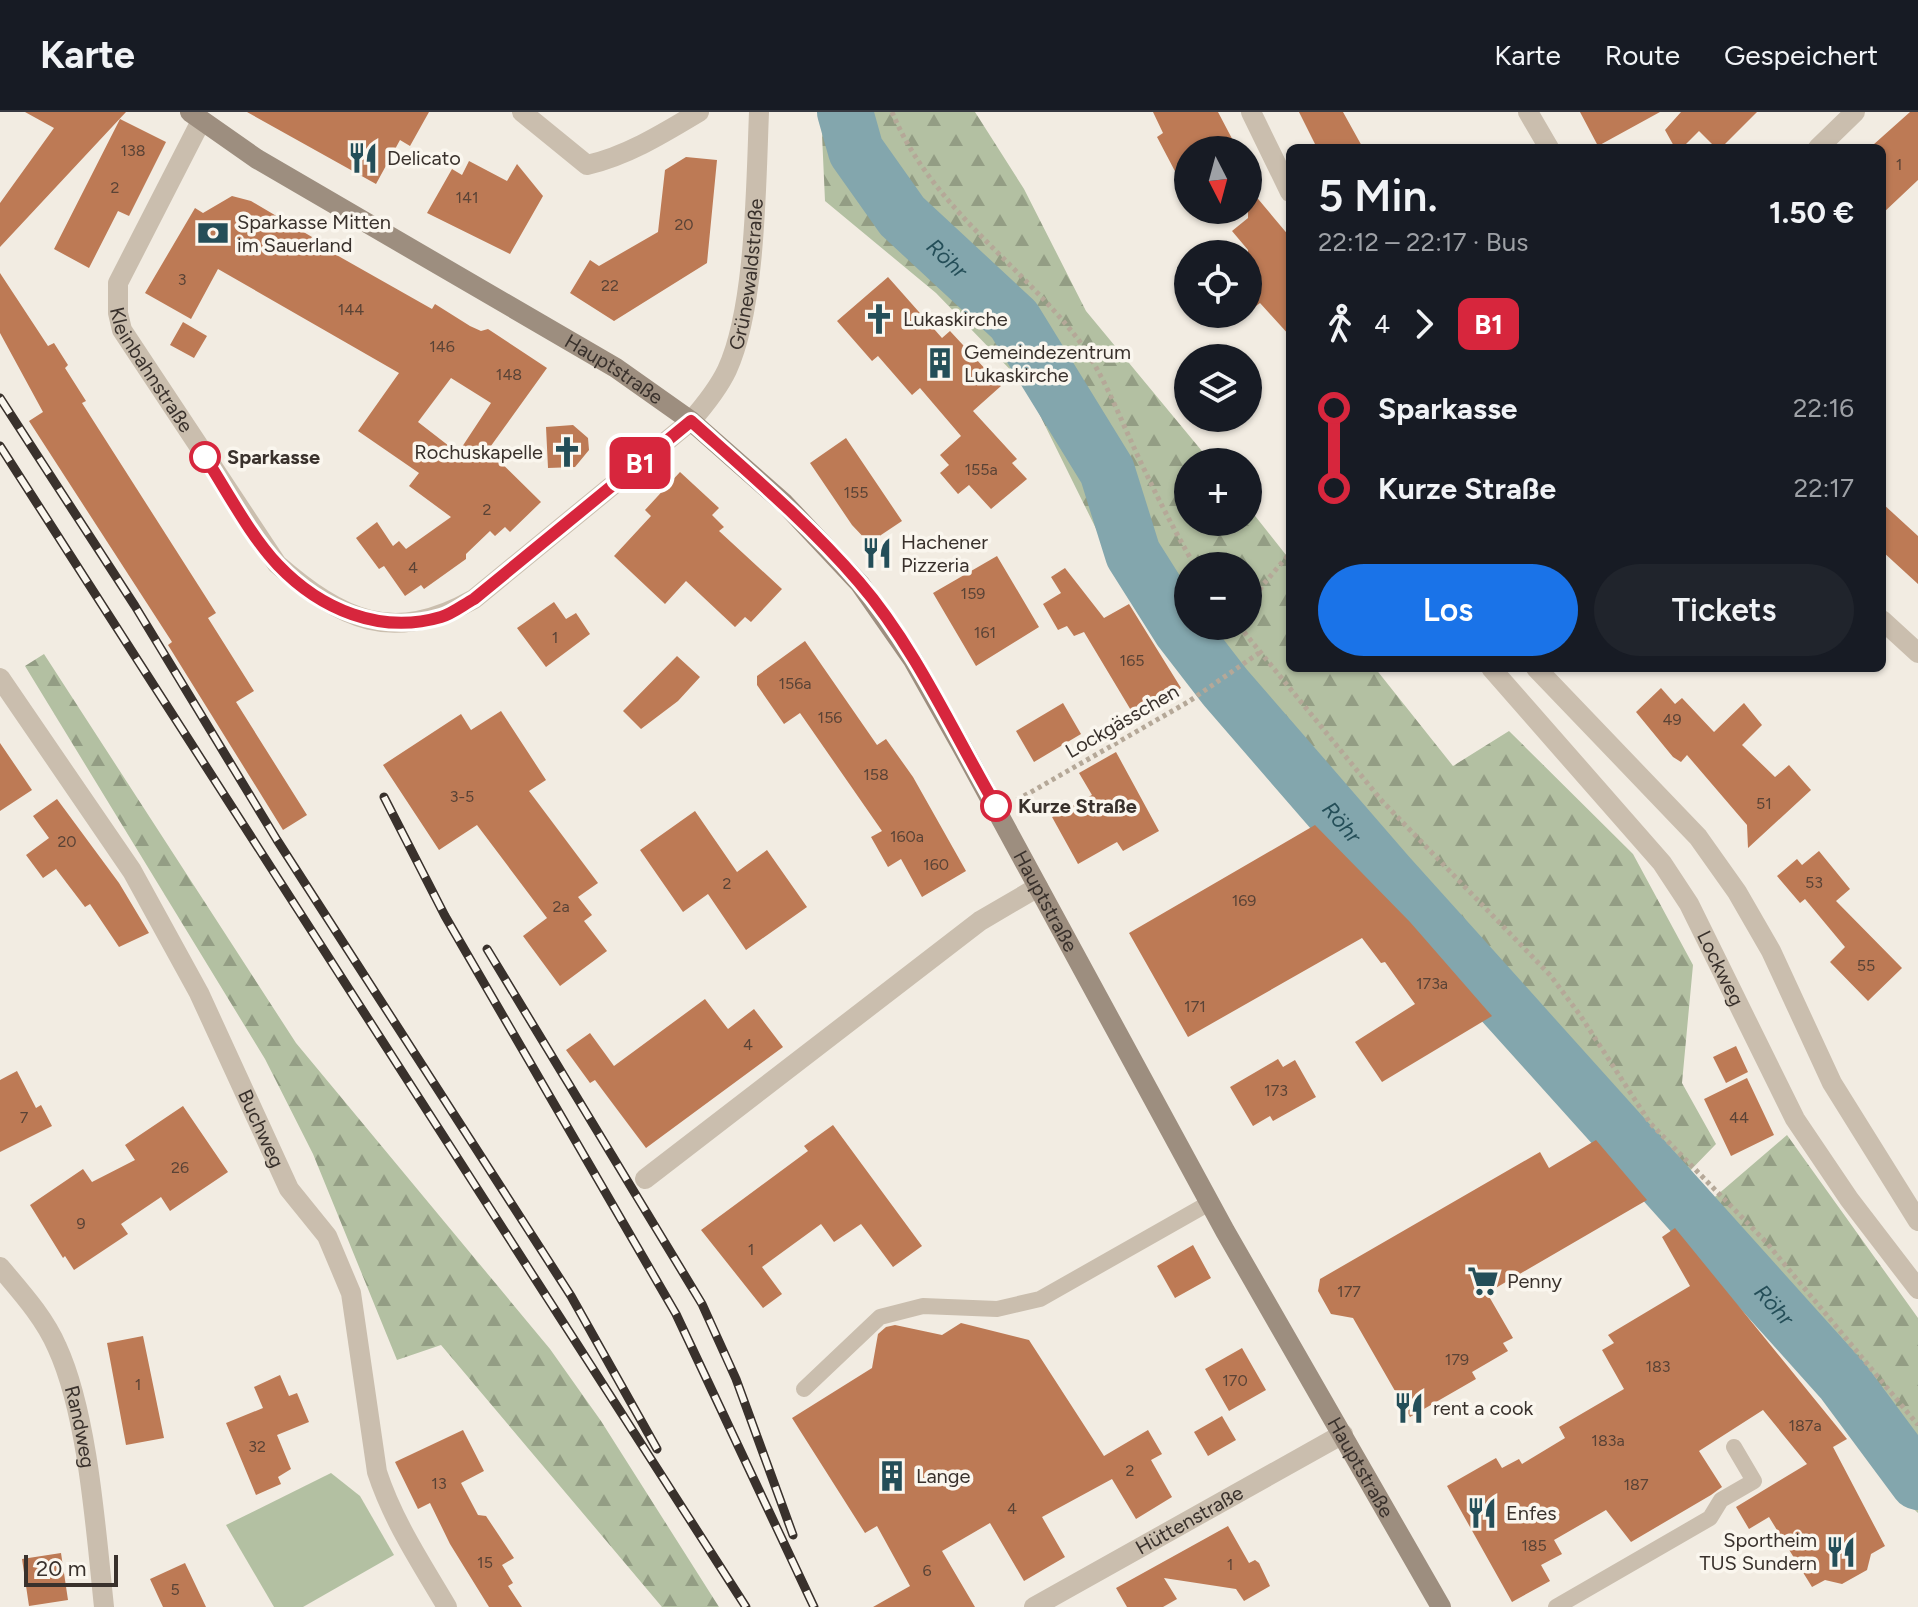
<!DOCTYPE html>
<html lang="de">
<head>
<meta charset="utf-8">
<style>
	body { margin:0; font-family:Figtree,sans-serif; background:#20242c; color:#f1f3f6; height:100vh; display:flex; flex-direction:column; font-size:30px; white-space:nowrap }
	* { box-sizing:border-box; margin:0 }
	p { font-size:26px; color:#9ea1a6 }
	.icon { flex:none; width:44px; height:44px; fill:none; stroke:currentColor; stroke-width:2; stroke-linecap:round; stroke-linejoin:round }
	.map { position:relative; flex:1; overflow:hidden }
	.side { position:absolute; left:1286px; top:32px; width:600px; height:528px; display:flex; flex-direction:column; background:#171b24; border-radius:12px; box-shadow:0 2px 6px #0004 }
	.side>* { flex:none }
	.badge { padding:0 16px; border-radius:12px; font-size:28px; line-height:52px }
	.needle { width:52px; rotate:174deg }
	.fabs { position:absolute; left:1174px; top:24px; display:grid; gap:16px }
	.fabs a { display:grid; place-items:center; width:88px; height:88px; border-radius:50%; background:#171b24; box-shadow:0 2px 6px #0004; font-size:40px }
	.scale { position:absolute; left:24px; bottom:20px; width:94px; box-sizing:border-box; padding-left:8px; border:4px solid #39312c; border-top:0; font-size:22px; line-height:28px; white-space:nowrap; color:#39312c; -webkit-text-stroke:6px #faf6ee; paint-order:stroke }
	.map>.badge { position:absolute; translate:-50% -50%; box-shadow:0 0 0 4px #fff }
	.legs { display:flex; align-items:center; gap:12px; height:88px; padding:0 32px; font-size:26px }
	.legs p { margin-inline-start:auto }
	.head { display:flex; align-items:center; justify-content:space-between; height:136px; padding:0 32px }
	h1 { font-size:44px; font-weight:600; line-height:60px }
	.primary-button { display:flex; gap:16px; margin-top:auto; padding:16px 32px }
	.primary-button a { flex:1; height:92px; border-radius:48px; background:#1a73e8; color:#fff; font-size:32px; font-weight:600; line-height:92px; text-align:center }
	.primary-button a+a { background:#20242c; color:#f1f3f6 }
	ul { padding:0 32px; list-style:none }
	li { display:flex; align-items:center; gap:28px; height:80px; font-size:30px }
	li i { display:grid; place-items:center; width:12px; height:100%; margin:0 10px; background:currentColor }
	li i::after { content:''; width:20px; height:20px; margin:-10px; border:6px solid; border-radius:50%; background:#171b24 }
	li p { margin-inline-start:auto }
	li:first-child i { background:linear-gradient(#0000 50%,currentColor 0) }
	li:last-child i { background:linear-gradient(currentColor 50%,#0000 0) }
	header { display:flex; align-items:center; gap:48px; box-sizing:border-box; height:112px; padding:0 40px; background:#171b24; border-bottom:2px solid #363941 }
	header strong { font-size:38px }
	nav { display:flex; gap:44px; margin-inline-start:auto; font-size:28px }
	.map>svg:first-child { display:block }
</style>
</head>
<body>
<header>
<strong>Karte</strong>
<nav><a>Karte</a><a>Route</a><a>Gespeichert</a></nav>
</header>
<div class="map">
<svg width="1918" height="1495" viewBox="0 0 1918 1495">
	<defs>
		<pattern id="forest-firs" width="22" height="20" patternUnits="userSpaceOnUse" patternTransform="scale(2)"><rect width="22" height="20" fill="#b3c0a2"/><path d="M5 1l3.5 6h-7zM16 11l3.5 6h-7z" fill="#939d84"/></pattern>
	</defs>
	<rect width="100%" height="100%" fill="#f2ece2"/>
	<path fill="#b3c0a2" d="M331,1361L360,1384L394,1443L303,1495H274L226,1413Z"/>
	<path fill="url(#forest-firs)" fill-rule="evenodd" d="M821,0H975L1024,77L1086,199L1211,350H1188V410H1248V395L1290,448V556H1375L1453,654L1509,619L1633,742L1693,853L1682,971L1716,1032L1684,1065L1525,903L1437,802L1301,670L1113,451L1025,273L936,181L825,89ZM1188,454H1248V514H1188Z
		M44,542L296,931L550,1237L601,1309L719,1495H662L441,1233L397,1248L313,1042L265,947L25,554Z
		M1787,1023L1918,1206V1401L1888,1373L1688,1108Z"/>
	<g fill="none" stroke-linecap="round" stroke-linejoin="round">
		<path stroke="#83a6ad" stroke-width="56" id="s1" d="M845,0L856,39L902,104L1014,208L1107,359L1133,442L1181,518L1225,575L1388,763L1843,1269L1918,1370"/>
	</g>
	<path fill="#bd7a55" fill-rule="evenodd" d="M25,0H126L0,135V91L54,16Z
		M247,0H429L410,34L400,28L376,72Z
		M1153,0H1218L1238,38H1188V84L1157,25L1163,21Z
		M1299,0H1343L1363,36H1317Z
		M1580,0H1660L1598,34Z
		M1681,0H1757L1721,36H1716L1699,19L1682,36H1675L1665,18Z
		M1910,0H1918V68L1882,102V36L1873,33Z
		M120,7L166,30L129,104L118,99L89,156L54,137Z
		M686,45L717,48L707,151L614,209L570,181L590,148L599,154L658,120L665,58Z
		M469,49L507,69L517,52L543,84L510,142L427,101L452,57L462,63Z
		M1248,75L1290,125V224L1260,191L1248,200V138L1232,119L1248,106Z
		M232,84L251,89L312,125L310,128L432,197L435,192L470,214L481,219L488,217L547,256L488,338L541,390L510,420L505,415L495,424L490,419L466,442V447L424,477L421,473L405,484L384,454L379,457L356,426L377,410L393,434L399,429L406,437L451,405L409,374L419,361L358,319L399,261L218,157L191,207L145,181L195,96L203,101ZM451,266L491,291L458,341L418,310Z
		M0,161L48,234L54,231L68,253L65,256L86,289L82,291L216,501L208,506L254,579L236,590L307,703L283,718L168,533L172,530L29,309L43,300L0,221Z
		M888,165L942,226L950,219L1001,274L973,299L1017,347L1012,351L1027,367L991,397L969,373L958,382L940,361L949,353L940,343L961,324L920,276L912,283L878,244L872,249L837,209Z
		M183,210L207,224L194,246L170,233Z
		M573,313L588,326L589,338L575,355L548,356L546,315Z
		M846,326L902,409L869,431L852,413L810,351Z
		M680,360L719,396L712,403L724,415L719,419L782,477L751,510L745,505L735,515L686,469L665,492L614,444L651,404L645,398Z
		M1882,391L1918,424V472L1882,439Z
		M997,444L1039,515L976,554L933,481Z
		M1065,456L1104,506L1129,492L1181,576L1135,605L1084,520L1074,524L1067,514L1058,518L1043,492L1061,481L1051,465Z
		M554,490L566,507L576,501L590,522L546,555L517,516Z
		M805,529L877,633L886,627L913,665L966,759L922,785L901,747L888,755L871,725L882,719L800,601L784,612L757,573V564Z
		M677,544L700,565L678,589L641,617L623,599Z
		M1661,576L1675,592L1682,586L1714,620L1744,591L1762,613L1742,633L1775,665L1789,653L1811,678L1748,736L1747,713L1687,643L1681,650L1673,645L1636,600Z
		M1063,591L1081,622L1034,650L1016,619Z
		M501,599L546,668L529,679L598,771L578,785L592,803L584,809L607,839L560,874L523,824L547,806L477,713L439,738L383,653L461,602L471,618Z
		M0,631L32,678L0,699Z
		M1116,640L1159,719L1123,739L1117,730L1078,752L1052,705L1092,683L1079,661Z
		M57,687L119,771L149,821L119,835L90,792L85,795L56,757L43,766L26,743L49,726L33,704Z
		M695,699L737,760L767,738L807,795L746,838L708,782L683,800L640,738Z
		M1315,713L1410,810L1492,904L1382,970L1355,930L1415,892L1385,850L1381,851L1362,826L1188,925L1129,821Z
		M1819,739L1850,777L1836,789L1902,856L1868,889L1830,850L1845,835L1805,787L1800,791L1777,764L1797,747L1802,753Z
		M705,887L728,917L754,897L783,935L646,1036L595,968L590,971L566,938L590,921L614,954Z
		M1736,934L1748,960L1726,971L1713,945Z
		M1278,947L1283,955L1295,948L1316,985L1273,1009L1270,1004L1253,1014L1230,975Z
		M17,959L36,996L41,993L52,1014L0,1040V968Z
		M1747,966L1774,1023L1731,1044L1704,987Z
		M183,994L228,1060L170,1099L161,1085L121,1112L128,1122L74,1158L65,1144L63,1146L30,1093L83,1057L92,1070L135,1048L125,1033Z
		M833,1013L922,1134L893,1155L861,1112L834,1130L821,1112L762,1155L782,1182L763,1196L701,1118L808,1039L804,1034Z
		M1596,1028L1647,1088L1487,1181L1513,1226L1503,1231L1508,1239L1472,1260L1476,1267L1410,1305L1353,1206L1331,1202L1318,1179L1320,1167L1540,1040L1549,1056Z
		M1675,1116L1847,1327L1833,1335L1885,1434L1871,1442L1867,1458L1842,1472L1825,1468L1812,1475L1769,1405L1749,1417L1736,1395L1807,1352L1763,1298L1699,1339L1722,1375L1711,1383L1631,1430L1606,1398L1554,1428L1562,1442L1541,1453L1550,1469L1512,1490L1447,1374L1496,1346L1502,1356L1519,1347L1522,1352L1565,1326L1559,1315L1624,1277L1602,1238L1614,1231L1608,1223L1690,1174L1662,1125Z
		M1193,1133L1211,1166L1175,1186L1157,1154Z
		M961,1211L1029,1228L1104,1344L1148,1318L1162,1342L1151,1348L1172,1385L1136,1407L1112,1367L1042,1405L1065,1445L1024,1469L990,1411L942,1439L975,1495H873L910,1474L877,1414L865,1421L792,1306L872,1256L878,1222L886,1215L895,1213L942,1223Z
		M143,1224L164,1326L126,1333L107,1231Z
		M1242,1236L1266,1278L1229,1299L1205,1257Z
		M280,1263L289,1284L297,1281L309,1310L277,1323L291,1357L278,1365L281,1372L256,1383L226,1311L263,1296L254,1275Z
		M1222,1304L1236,1328L1208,1344L1194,1320Z
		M463,1318L484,1359L461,1371L478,1403L486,1404L514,1446L502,1453L513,1471L508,1474L522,1495H489L450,1432L430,1391L418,1397L395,1350Z
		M1228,1414L1249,1451L1255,1448L1259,1451L1270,1474L1244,1489L1236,1477L1164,1466L1177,1487L1163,1495H1127L1116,1476Z
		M61,1441L68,1488L29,1494L22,1447Z
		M185,1451L206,1495H163L150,1467Z"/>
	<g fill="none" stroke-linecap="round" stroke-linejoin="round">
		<path stroke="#b5a898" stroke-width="5" stroke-dasharray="4 4" stroke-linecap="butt" d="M892,0C931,94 1016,148 1077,226C1100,256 1115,294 1131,329C1150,371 1171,413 1195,454
			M1248,499L1262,474L1290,441
			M1239,514L1382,689L1550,863L1580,903L1650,1011L1766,1130L1918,1313
			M1017,688L1188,590L1259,541"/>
		<path stroke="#cabeae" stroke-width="16" d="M804,1277L880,1205L923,1194L997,1197L1040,1187L1211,1090
			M1556,1495L1710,1406L1721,1388L1754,1369L1734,1335"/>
		<g stroke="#cabeae" stroke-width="20">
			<path d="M522,0L587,53C627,44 664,21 699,0"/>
			<path d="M1251,0L1290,80"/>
			<path d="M1528,0L1549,36"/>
			<path id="s2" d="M201,9L118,171V201L122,218L277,452C342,508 392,533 474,487L691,309C704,294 718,277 727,258C756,195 756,71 759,0"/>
			<path d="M1818,36L1855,0"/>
			<path d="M1882,508L1918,541"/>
			<path id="s3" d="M1491,556L1662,751L1689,792L1795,1007L1849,1087L1918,1177"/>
			<path d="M1536,556L1698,725L1737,780L1771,839L1832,971L1918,1109"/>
			<path id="s4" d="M0,566L132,759L199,881L289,1077L327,1124L351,1181L377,1360C393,1409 421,1451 447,1495"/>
			<path d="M645,1067L980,809L1038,775"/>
			<path id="s5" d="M0,1155C21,1180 44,1205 57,1235C88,1302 96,1420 104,1495"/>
			<path id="s6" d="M1034,1495L1343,1322"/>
		</g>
		<path stroke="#9d8e7f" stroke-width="20" id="s7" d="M190,0L257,47L616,256L691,309L784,391L860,472L913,548L962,635L1225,1119L1441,1495"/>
		<defs>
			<path id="rail" d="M0,286L135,494L277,728L571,1184L657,1337
				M0,334L746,1495
				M384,685L445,804L676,1202L814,1495
				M487,837L702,1192L736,1267L793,1423"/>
		</defs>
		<use href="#rail" stroke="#39312c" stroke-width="9"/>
		<use href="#rail" stroke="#faf6ee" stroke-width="6" stroke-dasharray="18" stroke-linecap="butt"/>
	</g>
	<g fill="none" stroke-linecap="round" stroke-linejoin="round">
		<defs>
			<path id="line-1" d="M205,345C227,379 251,425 278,453C320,497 380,523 441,505C452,502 463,493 474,487L691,309C749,361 808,411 859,470C915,535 953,620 996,694"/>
		</defs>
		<use href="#line-1" stroke="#fff" stroke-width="18"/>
		<use href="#line-1" stroke="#d7263d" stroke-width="12"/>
	</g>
	<defs>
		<symbol id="restaurant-bare" viewBox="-9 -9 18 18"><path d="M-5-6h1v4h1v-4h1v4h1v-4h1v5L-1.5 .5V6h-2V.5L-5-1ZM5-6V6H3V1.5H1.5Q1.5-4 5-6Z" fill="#244e58" stroke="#faf6ee" stroke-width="2.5" paint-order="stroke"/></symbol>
		<symbol id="bank-bare" viewBox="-9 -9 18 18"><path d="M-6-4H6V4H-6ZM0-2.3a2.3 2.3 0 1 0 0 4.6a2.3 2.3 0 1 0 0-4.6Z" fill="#244e58" stroke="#faf6ee" stroke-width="2.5" paint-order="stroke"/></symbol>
		<symbol id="church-bare" viewBox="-9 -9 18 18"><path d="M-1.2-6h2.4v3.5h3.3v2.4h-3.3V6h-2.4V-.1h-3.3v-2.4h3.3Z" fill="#244e58" stroke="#faf6ee" stroke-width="2.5" paint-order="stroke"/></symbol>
		<symbol id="building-bare" viewBox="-9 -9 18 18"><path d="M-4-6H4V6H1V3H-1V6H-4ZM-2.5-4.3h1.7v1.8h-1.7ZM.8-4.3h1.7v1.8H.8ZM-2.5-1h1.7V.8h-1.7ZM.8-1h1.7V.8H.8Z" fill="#244e58" stroke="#faf6ee" stroke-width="2.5" paint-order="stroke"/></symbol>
		<symbol id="supermarket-bare" viewBox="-9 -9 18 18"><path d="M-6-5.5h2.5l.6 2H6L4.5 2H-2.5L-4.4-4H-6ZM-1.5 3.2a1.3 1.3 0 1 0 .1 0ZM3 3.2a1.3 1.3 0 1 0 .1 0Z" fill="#244e58" stroke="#faf6ee" stroke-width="2.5" paint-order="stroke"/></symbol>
	</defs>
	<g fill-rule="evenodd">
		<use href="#restaurant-bare" x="341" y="24" width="44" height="44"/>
		<use href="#bank-bare" x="191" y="99" width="44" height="44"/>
		<use href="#church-bare" x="857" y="185" width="44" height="44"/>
		<use href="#building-bare" x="918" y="229" width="44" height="44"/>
		<use href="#church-bare" x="545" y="318" width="44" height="44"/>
		<use href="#restaurant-bare" x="855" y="419" width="44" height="44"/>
		<use href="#supermarket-bare" x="1461" y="1147" width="44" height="44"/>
		<use href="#restaurant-bare" x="1387" y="1274" width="44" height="44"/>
		<use href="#building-bare" x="870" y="1342" width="44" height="44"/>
		<use href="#restaurant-bare" x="1460" y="1379" width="44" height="44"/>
		<use href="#restaurant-bare" x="1819" y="1418" width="44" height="44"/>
	</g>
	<g fill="#fff" stroke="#d7263d" stroke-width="4">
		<circle cx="205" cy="345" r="14"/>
		<circle cx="996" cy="694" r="14"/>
	</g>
	<g text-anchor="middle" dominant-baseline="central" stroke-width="7" stroke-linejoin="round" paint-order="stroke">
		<g font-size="16" fill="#5a4336">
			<text x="133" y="38">138</text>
			<text x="1899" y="52">1</text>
			<text x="115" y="75">2</text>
			<text x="467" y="85">141</text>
			<text x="684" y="112">20</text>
			<text x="182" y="167">3</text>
			<text x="610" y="173">22</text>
			<text x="351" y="197">144</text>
			<text x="442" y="234">146</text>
			<text x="509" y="262">148</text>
			<text x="981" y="357">155a</text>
			<text x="856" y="380">155</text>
			<text x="487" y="397">2</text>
			<text x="413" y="455">4</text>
			<text x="973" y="481">159</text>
			<text x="985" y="520">161</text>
			<text x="555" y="525">1</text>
			<text x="1132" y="548">165</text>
			<text x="795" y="571">156a</text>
			<text x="830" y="605">156</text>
			<text x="1672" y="607">49</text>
			<text x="876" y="662">158</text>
			<text x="462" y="684">3-5</text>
			<text x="1764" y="691">51</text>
			<text x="907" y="724">160a</text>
			<text x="67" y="729">20</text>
			<text x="936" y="752">160</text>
			<text x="1814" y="770">53</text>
			<text x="727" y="771">2</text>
			<text x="1244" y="788">169</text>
			<text x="561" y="794">2a</text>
			<text x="1866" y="853">55</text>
			<text x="1432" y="871">173a</text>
			<text x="1195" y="894">171</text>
			<text x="748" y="932">4</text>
			<text x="1276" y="978">173</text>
			<text x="24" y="1005">7</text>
			<text x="1739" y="1005">44</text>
			<text x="180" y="1055">26</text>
			<text x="81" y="1111">9</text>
			<text x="751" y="1137">1</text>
			<text x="1349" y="1179">177</text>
			<text x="1457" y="1247">179</text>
			<text x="1658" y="1254">183</text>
			<text x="1235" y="1268">170</text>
			<text x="138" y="1272">1</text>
			<text x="1805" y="1313">187a</text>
			<text x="1608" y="1328">183a</text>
			<text x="257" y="1334">32</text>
			<text x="1130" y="1358">2</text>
			<text x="439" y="1371">13</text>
			<text x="1636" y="1372">187</text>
			<text x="1012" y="1396">4</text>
			<text x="1534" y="1433">185</text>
			<text x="485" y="1450">15</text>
			<text x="1230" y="1452">1</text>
			<text x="927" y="1458">6</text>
			<text x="175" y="1477">5</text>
		</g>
		<g font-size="20" fill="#39312c" stroke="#faf6ee" text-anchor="start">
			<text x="387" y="46">Delicato</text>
			<text x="237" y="110">Sparkasse Mitten<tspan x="237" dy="23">im Sauerland</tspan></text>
			<text x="903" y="207">Lukaskirche</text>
			<text x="964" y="240">Gemeindezentrum<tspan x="964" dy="23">Lukaskirche</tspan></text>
			<text x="543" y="340" text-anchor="end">Rochuskapelle</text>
			<text x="901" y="430">Hachener<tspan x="901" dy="23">Pizzeria</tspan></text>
			<text x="1507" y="1169">Penny</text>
			<text x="1433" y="1296">rent a cook</text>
			<text x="916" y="1364">Lange</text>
			<text x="1506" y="1401">Enfes</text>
			<text x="1817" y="1428" text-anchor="end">Sportheim<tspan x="1817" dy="23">TUS Sundern</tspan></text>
		</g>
		<g font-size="20" fill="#39312c" stroke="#faf6ee">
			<text stroke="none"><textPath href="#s2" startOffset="1170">Grünewaldstraße</textPath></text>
			<text stroke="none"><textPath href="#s2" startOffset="278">Kleinbahnstraße</textPath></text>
			<text stroke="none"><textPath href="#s7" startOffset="496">Hauptstraße</textPath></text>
			<text transform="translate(1122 609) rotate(-30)">Lockgässchen</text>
			<text stroke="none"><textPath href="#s7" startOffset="1192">Hauptstraße</textPath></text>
			<text stroke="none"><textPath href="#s3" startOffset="380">Lockweg</textPath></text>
			<text stroke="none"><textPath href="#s4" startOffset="522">Buchweg</textPath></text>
			<text stroke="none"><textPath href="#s5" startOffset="182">Randweg</textPath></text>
			<text stroke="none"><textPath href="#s7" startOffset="1840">Hauptstraße</textPath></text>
			<text stroke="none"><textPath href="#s6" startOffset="178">Hüttenstraße</textPath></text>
		</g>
		<g font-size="20" font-weight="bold" fill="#39312c" stroke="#faf6ee" text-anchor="start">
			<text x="227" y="345">Sparkasse</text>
			<text x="1018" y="694">Kurze Straße</text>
		</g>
		<g font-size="22" font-style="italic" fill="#244e58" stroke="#faf6ee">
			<text stroke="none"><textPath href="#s1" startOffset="182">Röhr</textPath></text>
			<text stroke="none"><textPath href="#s1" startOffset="878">Röhr</textPath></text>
			<text stroke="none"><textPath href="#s1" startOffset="1526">Röhr</textPath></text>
		</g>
	</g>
</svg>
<div class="fabs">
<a><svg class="needle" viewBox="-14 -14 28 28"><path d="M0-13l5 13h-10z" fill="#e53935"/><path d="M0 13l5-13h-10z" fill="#9ea1a6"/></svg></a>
<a><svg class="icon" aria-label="locate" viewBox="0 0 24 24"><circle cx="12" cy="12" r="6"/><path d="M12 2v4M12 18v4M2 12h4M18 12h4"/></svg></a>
<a><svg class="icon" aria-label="layers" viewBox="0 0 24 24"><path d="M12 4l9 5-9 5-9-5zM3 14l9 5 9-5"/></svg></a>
<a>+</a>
<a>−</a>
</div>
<div class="scale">20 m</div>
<b class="badge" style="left:640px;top:351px;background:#d7263d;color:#fff">B1</b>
<section class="side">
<div class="head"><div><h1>5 Min.</h1><p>22:12 – 22:17 · Bus</p></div><b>1.50 €</b></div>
<div class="legs"><svg class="icon" aria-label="walk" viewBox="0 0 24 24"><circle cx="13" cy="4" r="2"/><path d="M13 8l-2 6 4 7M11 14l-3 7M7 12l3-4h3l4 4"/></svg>4<svg class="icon" aria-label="forward" viewBox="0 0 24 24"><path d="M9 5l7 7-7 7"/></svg><b class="badge" style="background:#d7263d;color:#fff">B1</b></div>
<ul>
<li><i style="color:#d7263d"></i><b>Sparkasse</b><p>22:16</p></li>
<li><i style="color:#d7263d"></i><b>Kurze Straße</b><p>22:17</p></li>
</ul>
<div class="primary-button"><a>Los</a><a>Tickets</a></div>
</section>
</div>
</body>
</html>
